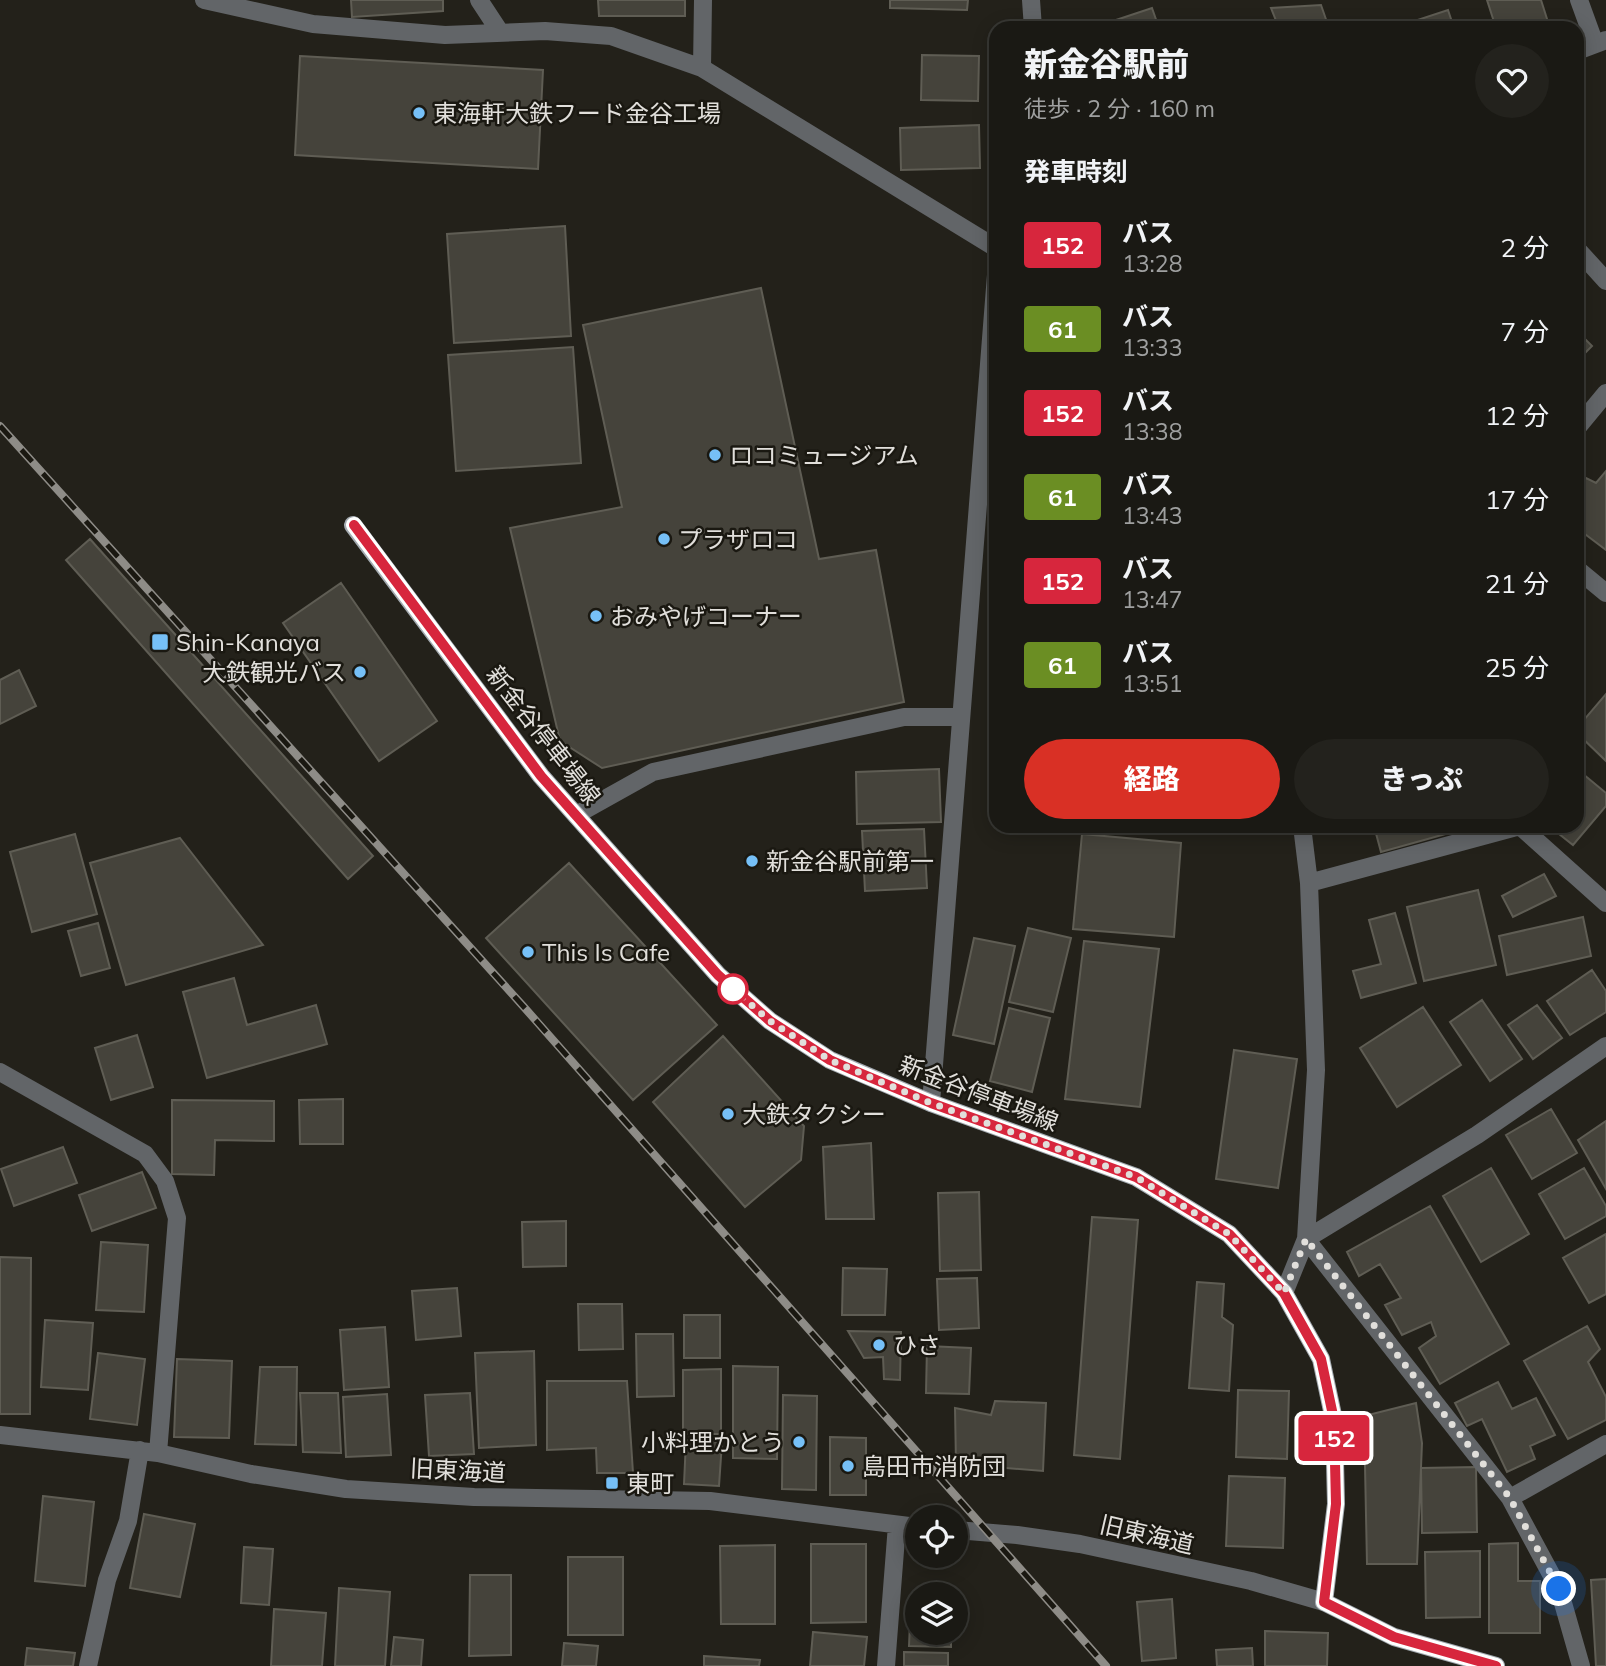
<!DOCTYPE html>
<html lang="ja">
<head>
<meta charset="utf-8">
<style>
	body { margin:0; font-family:Mulish,"Noto Sans JP",sans-serif; background:#23221d; color:#f1f3f6; height:100vh; display:flex; flex-direction:column; font-size:26px; white-space:nowrap }
	* { box-sizing:border-box; margin:0 }
	p { font-size:23px; color:#9fa0a0 }
	.icon { flex:none; width:38px; height:38px; fill:none; stroke:currentColor; stroke-width:2; stroke-linecap:round; stroke-linejoin:round }
	.map { position:relative; flex:1; overflow:hidden }
	.details { position:absolute; left:989px; top:21px; width:595px; height:812px; display:flex; flex-direction:column; background:#1a1914; border-radius:21px; box-shadow:0 4px 18px #0003,0 0 0 2px #383834 }
	.details>* { flex:none }
	.badge { padding:0 14px; border-radius:5px; font-size:24px; line-height:46px }
	.controls { position:absolute; left:905px; top:1505px; display:grid; gap:14px }
	.controls a { display:grid; place-items:center; width:63px; height:63px; border-radius:50%; background:#1a1914; box-shadow:0 4px 18px #0003,0 0 0 2px #383834; font-size:35px }
	.you { position:absolute; width:35px; height:35px; margin:-18px; border:5px solid #fff; border-radius:50%; background:#1a73e8; box-shadow:0 0 0 10px #1a73e833 }
	.map>.badge { position:absolute; translate:-50% -50%; box-shadow:0 0 0 4px #fff }
	h2 { padding:0 35px; font-size:26px; line-height:63px }
	.round { display:grid; place-items:center; flex:none; width:74px; height:74px; border-radius:37px; background:#23221d }
	.head { display:flex; align-items:center; justify-content:space-between; height:119px; padding:0 35px }
	h1 { font-size:33px; font-weight:800; line-height:52px }
	.button { display:flex; gap:14px; margin-top:auto; padding:14px 35px }
	.button a { flex:1; height:80px; border-radius:42px; background:#d93025; color:#fff; font-size:28px; font-weight:800; line-height:80px; text-align:center }
	.button a+a { background:#23221d; color:#f1f3f6 }
	ul { padding:0; list-style:none }
	li { display:flex; align-items:center; gap:21px; height:84px; padding:0 35px }
	li div { flex:1 }
	li b { display:block; font-size:26px }
	li em { font-style:normal }
	li .badge { min-width:77px; font-weight:700; text-align:center }
	.map>svg:first-child { display:block }
</style>
</head>
<body>
<div class="map">
<svg width="1606" height="1666" viewBox="0 0 1606 1666">
	<rect width="100%" height="100%" fill="#23211a"/>
	<path fill="#45433b" stroke="#5f5d54" stroke-width="2" d="M351,0H443V11L352,17Z
		M598,0H685V16H599Z
		M890,0H968L967,10L890,8Z
		M1487,0H1541L1548,22L1530,28H1496Z
		M1321,5L1329,28H1279L1271,8Z
		M1152,8L1159,28H1105L1104,24Z
		M1448,10L1454,28H1400L1399,26Z
		M922,55L979,56L978,101L921,100Z
		M300,56L543,70L538,169L295,155Z
		M979,125L980,168L901,170L900,128Z
		M565,226L571,336L454,343L447,234Z
		M761,288L819,559L876,550L904,702L602,768L560,741L510,528L622,507L583,325Z
		M1577,331L1592,346L1577,361Z
		M573,347L581,463L456,471L448,355Z
		M1606,471V550L1577,528V490L1586,478L1596,483Z
		M90,539L373,856L348,879L66,560Z
		M341,583L437,721L379,761L283,623Z
		M19,670L36,706L0,724V680Z
		M1606,694V761L1577,733V728Z
		M939,769L941,822L857,824L856,772Z
		M1577,769L1606,793V806L1573,845L1549,826H1577Z
		M1374,826H1459L1460,830L1381,852Z
		M924,829L927,888L865,891L862,831Z
		M75,834L97,914L32,932L10,852Z
		M1082,834L1181,843L1174,937L1073,929Z
		M180,838L263,945L126,985L90,863Z
		M569,863L717,1025L633,1100L486,938Z
		M1544,874L1556,896L1513,917L1502,896Z
		M1478,890L1496,965L1424,981L1407,907Z
		M1395,913L1416,983L1361,998L1353,971L1381,964L1369,920Z
		M1583,917L1591,956L1507,975L1499,936Z
		M98,923L110,968L81,976L68,931Z
		M1028,928L1071,938L1053,1012L1009,1002Z
		M974,938L1015,946L994,1044L953,1035Z
		M1084,941L1159,949L1140,1107L1065,1099Z
		M1592,970L1606,991V1012L1570,1035L1547,1001Z
		M234,978L247,1025L316,1005L327,1044L207,1078L183,992Z
		M1482,1000L1522,1059L1490,1081L1450,1022Z
		M1537,1005L1562,1038L1533,1059L1508,1025Z
		M1423,1007L1461,1065L1397,1107L1360,1048Z
		M1009,1008L1050,1018L1032,1092L990,1081Z
		M137,1035L153,1087L111,1100L95,1048Z
		M723,1036L804,1126L801,1160L745,1207L653,1102Z
		M1234,1050L1297,1059L1278,1188L1216,1179Z
		M343,1099V1144H300L299,1100Z
		M172,1100L274,1101V1141L215,1140L214,1175L172,1174Z
		M1551,1109L1577,1153L1532,1179L1506,1135Z
		M1606,1121V1189L1578,1140Z
		M871,1143L874,1219H826L823,1147Z
		M63,1147L77,1183L14,1206L1,1169Z
		M1491,1168L1529,1234L1481,1262L1443,1196Z
		M1584,1168L1606,1206V1216L1565,1239L1539,1194Z
		M142,1172L156,1208L92,1231L79,1195Z
		M979,1192L981,1270L940,1271L938,1193Z
		M1430,1206L1509,1344L1440,1384L1419,1348L1436,1336L1431,1322L1402,1335L1385,1305L1401,1298L1380,1264L1359,1276L1347,1252Z
		M1092,1217L1138,1220L1120,1459L1074,1455Z
		M566,1221V1266L523,1267L522,1222Z
		M1606,1234V1294L1589,1303L1563,1258Z
		M101,1242L148,1245L144,1312L96,1310Z
		M0,1257L31,1258L30,1414H0Z
		M843,1268L887,1269L885,1315H842Z
		M977,1278L979,1328L939,1330L937,1279Z
		M1197,1282L1224,1284L1222,1317L1233,1325L1229,1391L1189,1388Z
		M457,1288L461,1336L416,1340L412,1291Z
		M578,1304H622L623,1349L579,1350Z
		M684,1315H720V1358H684Z
		M45,1320L93,1323L88,1390L41,1387Z
		M1587,1326L1600,1349L1588,1362L1606,1397V1420L1568,1439L1524,1361Z
		M385,1327L389,1387L344,1390L340,1330Z
		M848,1331L901,1332L900,1380L884,1379L883,1357L864,1358Z
		M636,1334H673L674,1396L637,1397Z
		M927,1346L971,1348L969,1394L926,1393Z
		M534,1351L536,1445L479,1448L475,1353Z
		M98,1353L145,1359L137,1425L90,1419Z
		M177,1359L232,1361L229,1438L174,1437Z
		M733,1366L778,1367L777,1459L733,1458Z
		M260,1367H297L296,1445L255,1444Z
		M721,1369V1434H683V1370Z
		M547,1381H627L633,1473H597L596,1448L547,1450Z
		M1498,1382L1512,1409L1536,1398L1555,1435L1530,1446L1535,1459L1507,1472L1482,1419L1467,1426L1455,1403Z
		M1238,1390L1289,1391L1287,1459L1236,1457Z
		M300,1393H338L341,1453L303,1452Z
		M470,1393L474,1454L429,1456L425,1395Z
		M387,1394L391,1455L346,1457L343,1397Z
		M783,1395L817,1396L816,1490L782,1489Z
		M995,1401L1046,1403L1043,1471L956,1464L955,1408L991,1415Z
		M1416,1403L1422,1443L1417,1564H1367L1364,1416Z
		M830,1437L866,1438V1495H830Z
		M686,1440L722,1442L719,1486L684,1484Z
		M1476,1467L1477,1532L1422,1533L1421,1468Z
		M1229,1476L1285,1478L1283,1548L1226,1546Z
		M43,1496L94,1502L85,1586L35,1581Z
		M144,1514L195,1524L180,1597L130,1588Z
		M1518,1543V1581H1540V1633H1489V1544Z
		M811,1544H866V1622L811,1623Z
		M775,1545V1624H721L720,1546Z
		M244,1547L273,1549L269,1605L241,1603Z
		M1480,1551V1617L1426,1618L1425,1552Z
		M568,1557H623V1635H568Z
		M470,1575H511V1655L469,1656Z
		M1606,1579V1666H1596L1591,1580Z
		M339,1588L390,1592L385,1666H335Z
		M911,1598L917,1599V1633H951V1647L909,1646Z
		M1172,1599L1176,1658L1142,1661L1137,1602Z
		M274,1609L326,1613L322,1666H271Z
		M1265,1631L1328,1633L1327,1666H1265Z
		M813,1632L867,1637L864,1666H810Z
		M394,1637L423,1640L421,1666H391Z
		M564,1643L598,1646L596,1666H562Z
		M27,1648L75,1653L73,1666H25Z
		M1252,1648L1253,1666H1217L1216,1650Z
		M904,1652L948,1653V1666H904Z
		M704,1656L760,1660L759,1666H704Z"/>
	<g fill="none" stroke-linecap="round" stroke-linejoin="round">
		<path stroke="#626568" stroke-width="18" d="M204,0L313,24L445,35L545,31L611,36L702,68L996,248
			M479,0L500,32
			M1031,0L1033,28
			M1579,0L1595,44
			M1577,51L1606,40
			M702,68L703,0
			M1577,249L1606,281
			M1577,428L1606,393
			M1577,569L1606,593
			M576,815L653,772L904,717H961
			M1309,883L1520,826L1606,903
			M0,1072L145,1154L165,1181L177,1218L158,1453
			M931,1103L996,275
			M1284,1293L1306,1239L1316,1070L1309,883L1302,826
			M0,1435L158,1453L251,1474L346,1489L474,1497L710,1501L917,1527
			M1510,1498L1606,1444
			M956,1530L1017,1535L1080,1544L1251,1581L1324,1602
			M88,1666L107,1580L128,1521L140,1450
			M886,1666L897,1525
			M1581,1666L1559,1589L1510,1498L1306,1239L1477,1135L1606,1046"/>
		<path stroke="#a3aab0" stroke-width="18" d="M353,525L541,776L718,975L770,1021L830,1060L931,1103L1136,1177L1229,1234L1284,1293L1321,1359L1334,1420L1336,1504L1324,1602L1394,1637L1496,1666"/>
		<defs>
			<path id="rail" d="M0,426L523,1006L1106,1666"/>
		</defs>
		<use href="#rail" stroke="#8e8c87" stroke-width="8"/>
		<use href="#rail" stroke="#1a1811" stroke-width="5" stroke-dasharray="16" stroke-linecap="butt"/>
	</g>
	<g fill="none" stroke-linecap="round" stroke-linejoin="round">
		<defs>
			<path id="line" d="M354,525L541,776L718,975L770,1021L830,1060L855,1071L931,1103L1136,1177L1229,1234L1284,1293L1321,1359L1334,1420L1336,1504L1324,1602L1394,1637L1496,1666"/>
		</defs>
		<use href="#line" stroke="#fff" stroke-width="16"/>
		<use href="#line" stroke="#d7263d" stroke-width="10"/>
		<path stroke="#e1dfdb" stroke-width="7" stroke-dasharray="0 12.6" d="M733,989L770,1021L830,1060L931,1103L1136,1177L1229,1234L1284,1293L1306,1239L1510,1498L1559,1589"/>
	</g>
	<g fill="#76c0f7" stroke="#1a1811" stroke-width="2.5">
		<circle cx="419" cy="113" r="7"/>
		<circle cx="715" cy="455" r="7"/>
		<circle cx="664" cy="539" r="7"/>
		<circle cx="596" cy="616" r="7"/>
		<rect x="151" y="633" width="18" height="18" rx="3.5"/>
		<circle cx="360" cy="672" r="7"/>
		<circle cx="752" cy="861" r="7"/>
		<circle cx="528" cy="952" r="7"/>
		<circle cx="728" cy="1114" r="7"/>
		<circle cx="879" cy="1345" r="7"/>
		<circle cx="799" cy="1442" r="7"/>
		<circle cx="848" cy="1466" r="7"/>
		<rect x="605" y="1476" width="14" height="14" rx="3.5"/>
	</g>
	<circle fill="#fff" stroke="#d7263d" stroke-width="3.5" cx="733" cy="989" r="14"/>
	<g text-anchor="middle" dominant-baseline="central" stroke-width="5" stroke-linejoin="round" paint-order="stroke">
		<g font-size="24" fill="#e1dfdb" stroke="#1a1811" text-anchor="start">
			<text x="433" y="113">東海軒大鉄フード金谷工場</text>
			<text x="729" y="455">ロコミュージアム</text>
			<text x="678" y="539">プラザロコ</text>
			<text x="610" y="616">おみやげコーナー</text>
			<text x="176" y="642">Shin-Kanaya</text>
			<text x="346" y="672" text-anchor="end">大鉄観光バス</text>
			<text x="766" y="861">新金谷駅前第一</text>
			<text x="542" y="952">This Is Cafe</text>
			<text x="742" y="1114">大鉄タクシー</text>
			<text x="893" y="1345">ひさ</text>
			<text x="785" y="1442" text-anchor="end">小料理かとう</text>
			<text x="862" y="1466">島田市消防団</text>
			<text x="626" y="1483">東町</text>
		</g>
		<g font-size="24" fill="#e1dfdb" stroke="#1a1811">
			<text transform="translate(544 735) rotate(52)">新金谷停車場線</text>
			<text transform="translate(979 1093) rotate(21)">新金谷停車場線</text>
			<text transform="translate(458 1470) rotate(3)">旧東海道</text>
			<text transform="translate(1147 1534) rotate(13)">旧東海道</text>
		</g>
	</g>
</svg>
<div class="controls">
<a><svg class="icon" aria-label="locate" viewBox="0 0 24 24"><circle cx="12" cy="12" r="6"/><path d="M12 2v4M12 18v4M2 12h4M18 12h4"/></svg></a>
<a><svg class="icon" aria-label="layers" viewBox="0 0 24 24"><path d="M12 4l9 5-9 5-9-5zM3 14l9 5 9-5"/></svg></a>
</div>
<div class="you" style="left:1559px;top:1589px"></div>
<b class="badge" style="left:1334px;top:1438px;background:#d7263d;color:#fff">152</b>
<section class="details">
<div class="head"><div><h1>新金谷駅前</h1><p>徒歩 · 2 分 · 160 m</p></div><a class="round"><svg class="icon" aria-label="heart" viewBox="0 0 24 24"><path d="M12 20l-8-8c-3-5 5-10 8-4 3-6 11-1 8 4z"/></svg></a></div>
<h2>発車時刻</h2>
<ul>
<li><span class="badge" style="background:#d7263d;color:#fff">152</span><div><b>バス</b><p>13:28</p></div><em>2 分</em></li>
<li><span class="badge" style="background:#6b8e23;color:#fff">61</span><div><b>バス</b><p>13:33</p></div><em>7 分</em></li>
<li><span class="badge" style="background:#d7263d;color:#fff">152</span><div><b>バス</b><p>13:38</p></div><em>12 分</em></li>
<li><span class="badge" style="background:#6b8e23;color:#fff">61</span><div><b>バス</b><p>13:43</p></div><em>17 分</em></li>
<li><span class="badge" style="background:#d7263d;color:#fff">152</span><div><b>バス</b><p>13:47</p></div><em>21 分</em></li>
<li><span class="badge" style="background:#6b8e23;color:#fff">61</span><div><b>バス</b><p>13:51</p></div><em>25 分</em></li>
</ul>
<div class="button"><a>経路</a><a>きっぷ</a></div>
</section>
</div>
</body>
</html>
